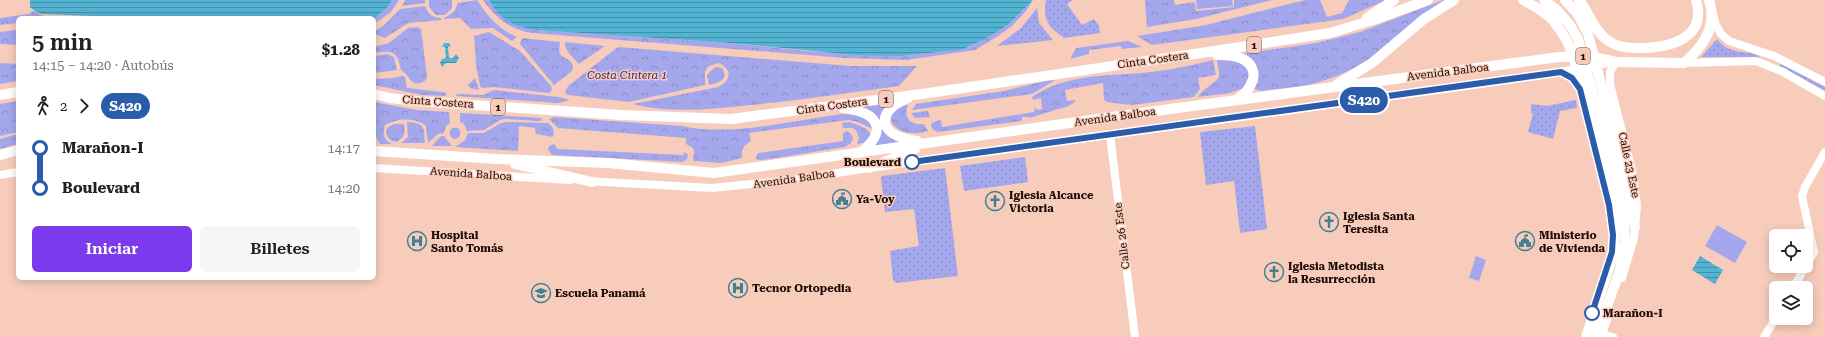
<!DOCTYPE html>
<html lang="es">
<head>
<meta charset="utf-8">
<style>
	body { margin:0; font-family:"Roboto Serif",serif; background:#f6f6f6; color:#202124; height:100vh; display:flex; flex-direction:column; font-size:15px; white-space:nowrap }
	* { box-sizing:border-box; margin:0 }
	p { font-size:13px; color:#757577 }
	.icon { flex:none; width:22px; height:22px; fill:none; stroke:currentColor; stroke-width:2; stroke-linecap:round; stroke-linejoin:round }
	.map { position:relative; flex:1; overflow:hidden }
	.details { position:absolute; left:16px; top:16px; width:360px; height:264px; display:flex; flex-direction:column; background:#fff; border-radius:6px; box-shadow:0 2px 10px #0003 }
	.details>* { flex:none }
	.badge { padding:0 8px; border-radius:13px; font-size:14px; line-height:26px }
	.controls { position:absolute; left:1769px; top:229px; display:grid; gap:8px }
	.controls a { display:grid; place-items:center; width:44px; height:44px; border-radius:6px; background:#fff; box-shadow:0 2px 10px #0003; font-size:20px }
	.map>.badge { position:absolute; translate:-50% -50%; box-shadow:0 0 0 2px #fff }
	.legs { display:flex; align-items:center; gap:6px; height:44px; padding:0 16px; font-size:13px }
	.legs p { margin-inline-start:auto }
	.summary { display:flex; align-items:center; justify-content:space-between; height:68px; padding:0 16px }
	h1 { font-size:22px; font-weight:600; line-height:30px }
	.primary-button { display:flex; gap:8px; margin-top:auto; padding:8px 16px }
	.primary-button a { flex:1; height:46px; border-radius:6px; background:#7c3aed; color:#fff; font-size:16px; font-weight:600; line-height:46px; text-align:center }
	.primary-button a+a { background:#f6f6f6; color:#202124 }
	ul { padding:0 16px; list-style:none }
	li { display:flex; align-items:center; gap:14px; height:40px; font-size:15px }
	li i { display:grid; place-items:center; width:6px; height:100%; margin:0 5px; background:currentColor }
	li i::after { content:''; width:10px; height:10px; margin:-5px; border:3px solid; border-radius:50%; background:#fff }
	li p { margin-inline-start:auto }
	li:first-child i { background:linear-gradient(#0000 50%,currentColor 0) }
	li:last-child i { background:linear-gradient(currentColor 50%,#0000 0) }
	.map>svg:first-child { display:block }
</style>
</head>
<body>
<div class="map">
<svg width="1825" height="337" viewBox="0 0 1825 337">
	<defs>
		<pattern id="grass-dots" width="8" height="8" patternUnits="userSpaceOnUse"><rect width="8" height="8" fill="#a5a7ed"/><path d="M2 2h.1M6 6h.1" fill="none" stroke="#8e8eca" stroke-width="1.8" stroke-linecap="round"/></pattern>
		<pattern id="park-crowns" width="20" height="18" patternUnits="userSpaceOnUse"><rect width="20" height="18" fill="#a5a7ed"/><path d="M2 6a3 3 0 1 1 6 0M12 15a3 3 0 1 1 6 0" fill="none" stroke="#8e8eca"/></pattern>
		<pattern id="water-rules" width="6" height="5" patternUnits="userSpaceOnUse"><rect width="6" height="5" fill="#53b3d3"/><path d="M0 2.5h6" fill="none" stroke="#4490a9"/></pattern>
	</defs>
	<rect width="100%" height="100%" fill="#f8ccbb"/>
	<path fill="url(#grass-dots)" d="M1046,0H1073L1067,4L1082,25L1094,19L1099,26L1100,33L1064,38C1047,26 1043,20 1046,0Z
		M1037,8L1039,23L1053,40L997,46L1021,28Z
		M1717,39C1731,58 1753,48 1760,58L1741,57H1701Z
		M1781,63L1825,87V91L1781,67L1779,66Z
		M1576,100L1577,108L1560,111L1553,139L1528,132L1533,114L1531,113V104L1547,106Z
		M1255,126L1267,229L1240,233L1234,181L1206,185L1200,132Z
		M1025,157L1028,182L964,191L960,166Z
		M945,168L958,276L896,283L893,280L890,251L919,246L914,209L885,212L881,178L882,176Z"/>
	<path fill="url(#park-crowns)" d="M392,0H399L391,12L374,24V19L387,8Z
		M405,0H425V3L402,6Z
		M429,0H452V8L445,15H436L429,7Z
		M477,0C489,18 498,29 517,37L512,41L493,28L471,29L460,18L445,19L444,18L454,12L458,3Z
		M483,0H489C500,19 516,26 536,30L731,43L807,51L906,56L968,47L985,39L1008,25L1033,0L1026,11L1012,26L998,36L975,50L906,60L845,58L532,33C509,29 497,19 483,0Z
		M1145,0H1174L1175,5L1195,2L1196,11L1234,7V0H1272L1196,19L1147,27Z
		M1305,0H1320L1327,17L1342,13L1349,0H1386L1343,19L1152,45L1137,36L1206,25Z
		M1443,0H1447C1407,32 1369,68 1319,82C1301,88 1280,88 1261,91L1254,89L1258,82V72L1240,54L1316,43L1360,32Z
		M425,6C428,14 433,18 441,18L442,20L408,23L385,38L374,34V32L384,25L400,9Z
		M32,11L44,16L120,18H18V23L0,25V18L30,14Z
		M418,27L421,29L427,76L426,80C411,90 411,76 401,70C397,51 393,50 374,53V47L389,43L408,28Z
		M18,30V45L0,44V32Z
		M489,32L520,51L551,86L552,90L549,93L494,87L482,88L480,86L476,65L474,36Z
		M522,38L560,42C557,63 565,52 573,65L572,71L554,85L520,44Z
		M1128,41L1142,47L1122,49L1121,46L1089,50V54L1070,59L1076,48Z
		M565,42L605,46L579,64C573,57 564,51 565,42Z
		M618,47L851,66H917L899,86C849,93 800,100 751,105C712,109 671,114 633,104L718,87C731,81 733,70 719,63L709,66L705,71V85L629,102L568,95L565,92L568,86Z
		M387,54L394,57L397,70L374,73V56Z
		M1213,60L1216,75L1198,78L1200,89L1194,97L1132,105L1107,102L1104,100L1103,83L1065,90L1067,101L1076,100C1068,109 1062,107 1052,111C1044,113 1037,116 1030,118L1029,117H1022V121L938,132C934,131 931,129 931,124L936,121L941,120L942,127L1034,112L1035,108L1038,110L1042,109L1041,98L1033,100L1032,97C1069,71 1117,77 1159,71C1177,69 1195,64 1213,60Z
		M1217,60C1233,60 1240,59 1250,73L1244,88L1230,93L1198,97C1202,89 1219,81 1219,76C1220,71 1217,65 1217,60Z
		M0,63L18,64V81L0,84Z
		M715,67L722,68C729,80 719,83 709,85L707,75Z
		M402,76L405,77L407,88L442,92L446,93V96L422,95L374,85V79L393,78Z
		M475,78L479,90L470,88L468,85Z
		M1055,80L1032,94L912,110L916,104L1004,91L1045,81Z
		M494,90L558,97L570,100L559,103L456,96L457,94L483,95Z
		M18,101V132L0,136V104Z
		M374,102L417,110L449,112L450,123L446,126L444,133L438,134L428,143L426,126C415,117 397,118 385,125C382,134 384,140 392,144H380L374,133Z
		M891,102L884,115L903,142L873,146L879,120L872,112L860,107Z
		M908,105C903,118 910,125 924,124L928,131C893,142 876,110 908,105Z
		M928,111L930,117L915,118L911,113Z
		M460,113L542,118L541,121L505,119L500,120L484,130L467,131L464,124L460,122Z
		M843,114L858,115L871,121L872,129L858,122L848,120L749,133L751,141C743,146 741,149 742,158L721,163L693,161L694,152L693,148L686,144V138L558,128L549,119L554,117L682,126C729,137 795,120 843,114Z
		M407,122C425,123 424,127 425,143H401L408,137Z
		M507,122L548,123C553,126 555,131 553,137L536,134L535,128L519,126L518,151L455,147L465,140L468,133H484L501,123Z
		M849,122C858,125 867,127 871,135L864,143L857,144L859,138L856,130L852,128H843L842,123Z
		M404,124C405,133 405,138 396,142L390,140L386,134L387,128L394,124Z
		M449.5 133a5.5 5.5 0 1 1 11 0a5.5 5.5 0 1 1-11 0Z
		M847,131L851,134L853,138L851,143L845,147L763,160H757L756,157L758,153L843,141V133Z
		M18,134V144L0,149V139Z
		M441,136H444L452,146H432Z
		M554,144L558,149L683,155L685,152L688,155L687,159L683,162L552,155L548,149L549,146Z"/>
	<path fill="#a5a7ed" d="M1196,0H1232L1233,6L1197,9Z
		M1717,225L1747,242L1735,263L1705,246Z
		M1476,256L1486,260L1479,281L1469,278Z"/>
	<path fill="url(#water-rules)" d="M30,0H392L387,8L374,19L143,18L42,14L36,12L30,7Z
		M489,0H1033L1008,25L985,39L963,49L903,56L856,55L731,43L536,30C514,26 501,21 489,0Z
		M444,43H449L451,46L448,47L449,58H453L456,54L459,58L456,63H446L442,67L440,63L442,59L446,58L445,47H442Z
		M1700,256L1723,270L1715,284L1692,270Z"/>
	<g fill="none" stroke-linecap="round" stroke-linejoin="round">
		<path stroke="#fff" stroke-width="8" d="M1713,14L1716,25L1721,34L1729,41L1774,56L1825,82
			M1616,62L1610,72V84L1632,171L1637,205L1634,238L1622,278
			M1684,63L1756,61L1783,72L1825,96
			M1561,72L1572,78L1579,88
			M1110,135L1135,337
			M374,168L570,180
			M0,175L18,172
			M586,181L712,188L792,180L869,168L1459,87L1561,72L1613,62
			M1793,288L1814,252L1802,196L1805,187L1825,152
			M1602,334L1613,337
			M1601,337L1608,317
			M1764,337L1776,318"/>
		<path stroke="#fff" stroke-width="10" d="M1523,0L1539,9L1552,19L1561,31L1568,43L1574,59L1591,125L1615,223L1614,253L1586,337
			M1544,0L1558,11L1570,25L1578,39L1601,124L1624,223L1625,241L1620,270L1596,337
			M1565,0L1577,13L1588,34L1613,131L1635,227
			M1579,0C1590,14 1595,33 1610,42C1620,48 1631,48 1643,48C1673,47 1707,37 1696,0
			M1367,18L1394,0
			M1217,55C1226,55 1235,55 1243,59C1263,70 1251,91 1236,100
			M1336,85L1372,63L1424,19L1454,0
			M374,94L390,98L416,101L622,115L731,119L929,93L1201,53L1330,33L1376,19L1428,0
			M0,95L18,92
			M908,98C872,113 880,137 917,141
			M843,108C877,112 890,129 860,153
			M374,151L496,159L608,163L714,173L1133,114L1559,57L1589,56L1616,62L1684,63C1703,47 1718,26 1709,0
			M0,155L18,150
			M515,164L592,182
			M869,168L915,149"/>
	</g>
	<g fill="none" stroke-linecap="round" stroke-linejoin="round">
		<defs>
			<path id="line-1" d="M912,162L1561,72L1572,78L1580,89L1609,205L1613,235L1612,252L1592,313"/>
		</defs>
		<use href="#line-1" stroke="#fff" stroke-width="9"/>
		<use href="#line-1" stroke="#2a5caa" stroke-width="6"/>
	</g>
	<defs>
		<symbol id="civic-ring" viewBox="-11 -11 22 22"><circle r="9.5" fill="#f8ccbb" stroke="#418095" stroke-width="1.5"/><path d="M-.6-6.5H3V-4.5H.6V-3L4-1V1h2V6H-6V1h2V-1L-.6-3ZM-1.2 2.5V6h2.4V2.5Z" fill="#418095"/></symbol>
		<symbol id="church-ring" viewBox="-11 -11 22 22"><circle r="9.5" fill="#f8ccbb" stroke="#418095" stroke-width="1.5"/><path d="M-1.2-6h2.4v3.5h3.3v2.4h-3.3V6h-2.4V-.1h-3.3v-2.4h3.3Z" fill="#418095"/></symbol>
		<symbol id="hospital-ring" viewBox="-11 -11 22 22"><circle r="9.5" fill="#f8ccbb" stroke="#418095" stroke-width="1.5"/><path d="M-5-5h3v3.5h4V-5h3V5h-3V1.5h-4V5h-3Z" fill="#418095"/></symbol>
		<symbol id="school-ring" viewBox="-11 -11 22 22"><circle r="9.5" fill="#f8ccbb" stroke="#418095" stroke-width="1.5"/><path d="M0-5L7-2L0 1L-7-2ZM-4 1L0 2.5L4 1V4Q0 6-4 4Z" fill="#418095"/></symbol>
	</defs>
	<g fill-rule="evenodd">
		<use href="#civic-ring" x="831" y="188" width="22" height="22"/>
		<use href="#church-ring" x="984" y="190" width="22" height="22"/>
		<use href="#church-ring" x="1318" y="211" width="22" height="22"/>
		<use href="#hospital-ring" x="406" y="230" width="22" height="22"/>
		<use href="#civic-ring" x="1514" y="230" width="22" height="22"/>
		<use href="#church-ring" x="1263" y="261" width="22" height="22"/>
		<use href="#hospital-ring" x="727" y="277" width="22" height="22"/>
		<use href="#school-ring" x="530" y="282" width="22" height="22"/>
	</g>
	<g fill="#fff" stroke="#2a5caa" stroke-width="2">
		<circle cx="912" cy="162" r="7"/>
		<circle cx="1592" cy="313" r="7"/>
	</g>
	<g text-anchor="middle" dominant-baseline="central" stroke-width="3" stroke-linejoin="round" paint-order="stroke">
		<g fill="#f8ccbb" stroke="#5f453c" stroke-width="1">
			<rect x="1247" y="37" width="14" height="16" rx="3"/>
			<rect x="1576" y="48" width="14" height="16" rx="3"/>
			<rect x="879" y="91" width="14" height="16" rx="3"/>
			<rect x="491" y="99" width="14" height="16" rx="3"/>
		</g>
		<g font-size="10" font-weight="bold" fill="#1d0b05">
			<text x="1254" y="45">1</text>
			<text x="1583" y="56">1</text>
			<text x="886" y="99">1</text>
			<text x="498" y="107">1</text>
		</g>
		<g font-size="11" fill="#1d0b05" stroke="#f8ccbb">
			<text transform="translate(1153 60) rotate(-8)">Cinta Costera</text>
			<text transform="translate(1448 72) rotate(-7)">Avenida Balboa</text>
			<text transform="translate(438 102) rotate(4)">Cinta Costera</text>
			<text transform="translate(832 106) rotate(-8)">Cinta Costera</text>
			<text transform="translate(1115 117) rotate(-8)">Avenida Balboa</text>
			<text transform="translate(1629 165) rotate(78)">Calle 23 Este</text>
			<text transform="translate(471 174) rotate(4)">Avenida Balboa</text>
			<text transform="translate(794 179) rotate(-8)">Avenida Balboa</text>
			<text transform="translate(1122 236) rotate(-97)">Calle 26 Este</text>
		</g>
		<g font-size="11" font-style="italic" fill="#322979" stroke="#f8ccbb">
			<text x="627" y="75">Costa Cintera 1</text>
		</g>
		<g font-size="11" font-weight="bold" fill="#1d0b05" stroke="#f8ccbb" text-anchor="end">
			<text x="901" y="162">Boulevard</text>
			<text x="1603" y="313" text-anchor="start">Marañon-I</text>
		</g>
		<g font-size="11" font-weight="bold" fill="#1d0b05" stroke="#f8ccbb" text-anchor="start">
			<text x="1009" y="195">Iglesia Alcance<tspan x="1009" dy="13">Victoria</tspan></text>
			<text x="856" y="199">Ya-Voy</text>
			<text x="1343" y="216">Iglesia Santa<tspan x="1343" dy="13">Teresita</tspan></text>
			<text x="431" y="235">Hospital<tspan x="431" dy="13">Santo Tomás</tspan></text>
			<text x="1539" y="235">Ministerio<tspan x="1539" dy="13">de Vivienda</tspan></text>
			<text x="1288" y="266">Iglesia Metodista<tspan x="1288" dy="13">la Resurrección</tspan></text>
			<text x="752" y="288">Tecnor Ortopedia</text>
			<text x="555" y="293">Escuela Panamá</text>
		</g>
	</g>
</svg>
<div class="controls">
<a><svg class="icon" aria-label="locate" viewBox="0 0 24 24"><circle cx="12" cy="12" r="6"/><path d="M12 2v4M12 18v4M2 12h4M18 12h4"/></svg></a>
<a><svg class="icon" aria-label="layers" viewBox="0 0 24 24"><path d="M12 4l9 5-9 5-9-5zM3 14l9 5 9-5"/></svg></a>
</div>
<b class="badge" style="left:1364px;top:100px;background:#2a5caa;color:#fff">S420</b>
<section class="details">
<div class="summary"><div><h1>5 min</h1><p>14:15 – 14:20 · Autobús</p></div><b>$1.28</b></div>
<div class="legs"><svg class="icon" aria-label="walk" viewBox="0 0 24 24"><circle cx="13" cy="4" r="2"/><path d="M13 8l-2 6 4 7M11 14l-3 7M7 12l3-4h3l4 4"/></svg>2<svg class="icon" aria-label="forward" viewBox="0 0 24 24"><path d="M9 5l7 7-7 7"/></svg><b class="badge" style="background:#2a5caa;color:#fff">S420</b></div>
<ul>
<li><i style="color:#2a5caa"></i><b>Marañon-I</b><p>14:17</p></li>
<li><i style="color:#2a5caa"></i><b>Boulevard</b><p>14:20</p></li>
</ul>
<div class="primary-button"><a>Iniciar</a><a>Billetes</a></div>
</section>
</div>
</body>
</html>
